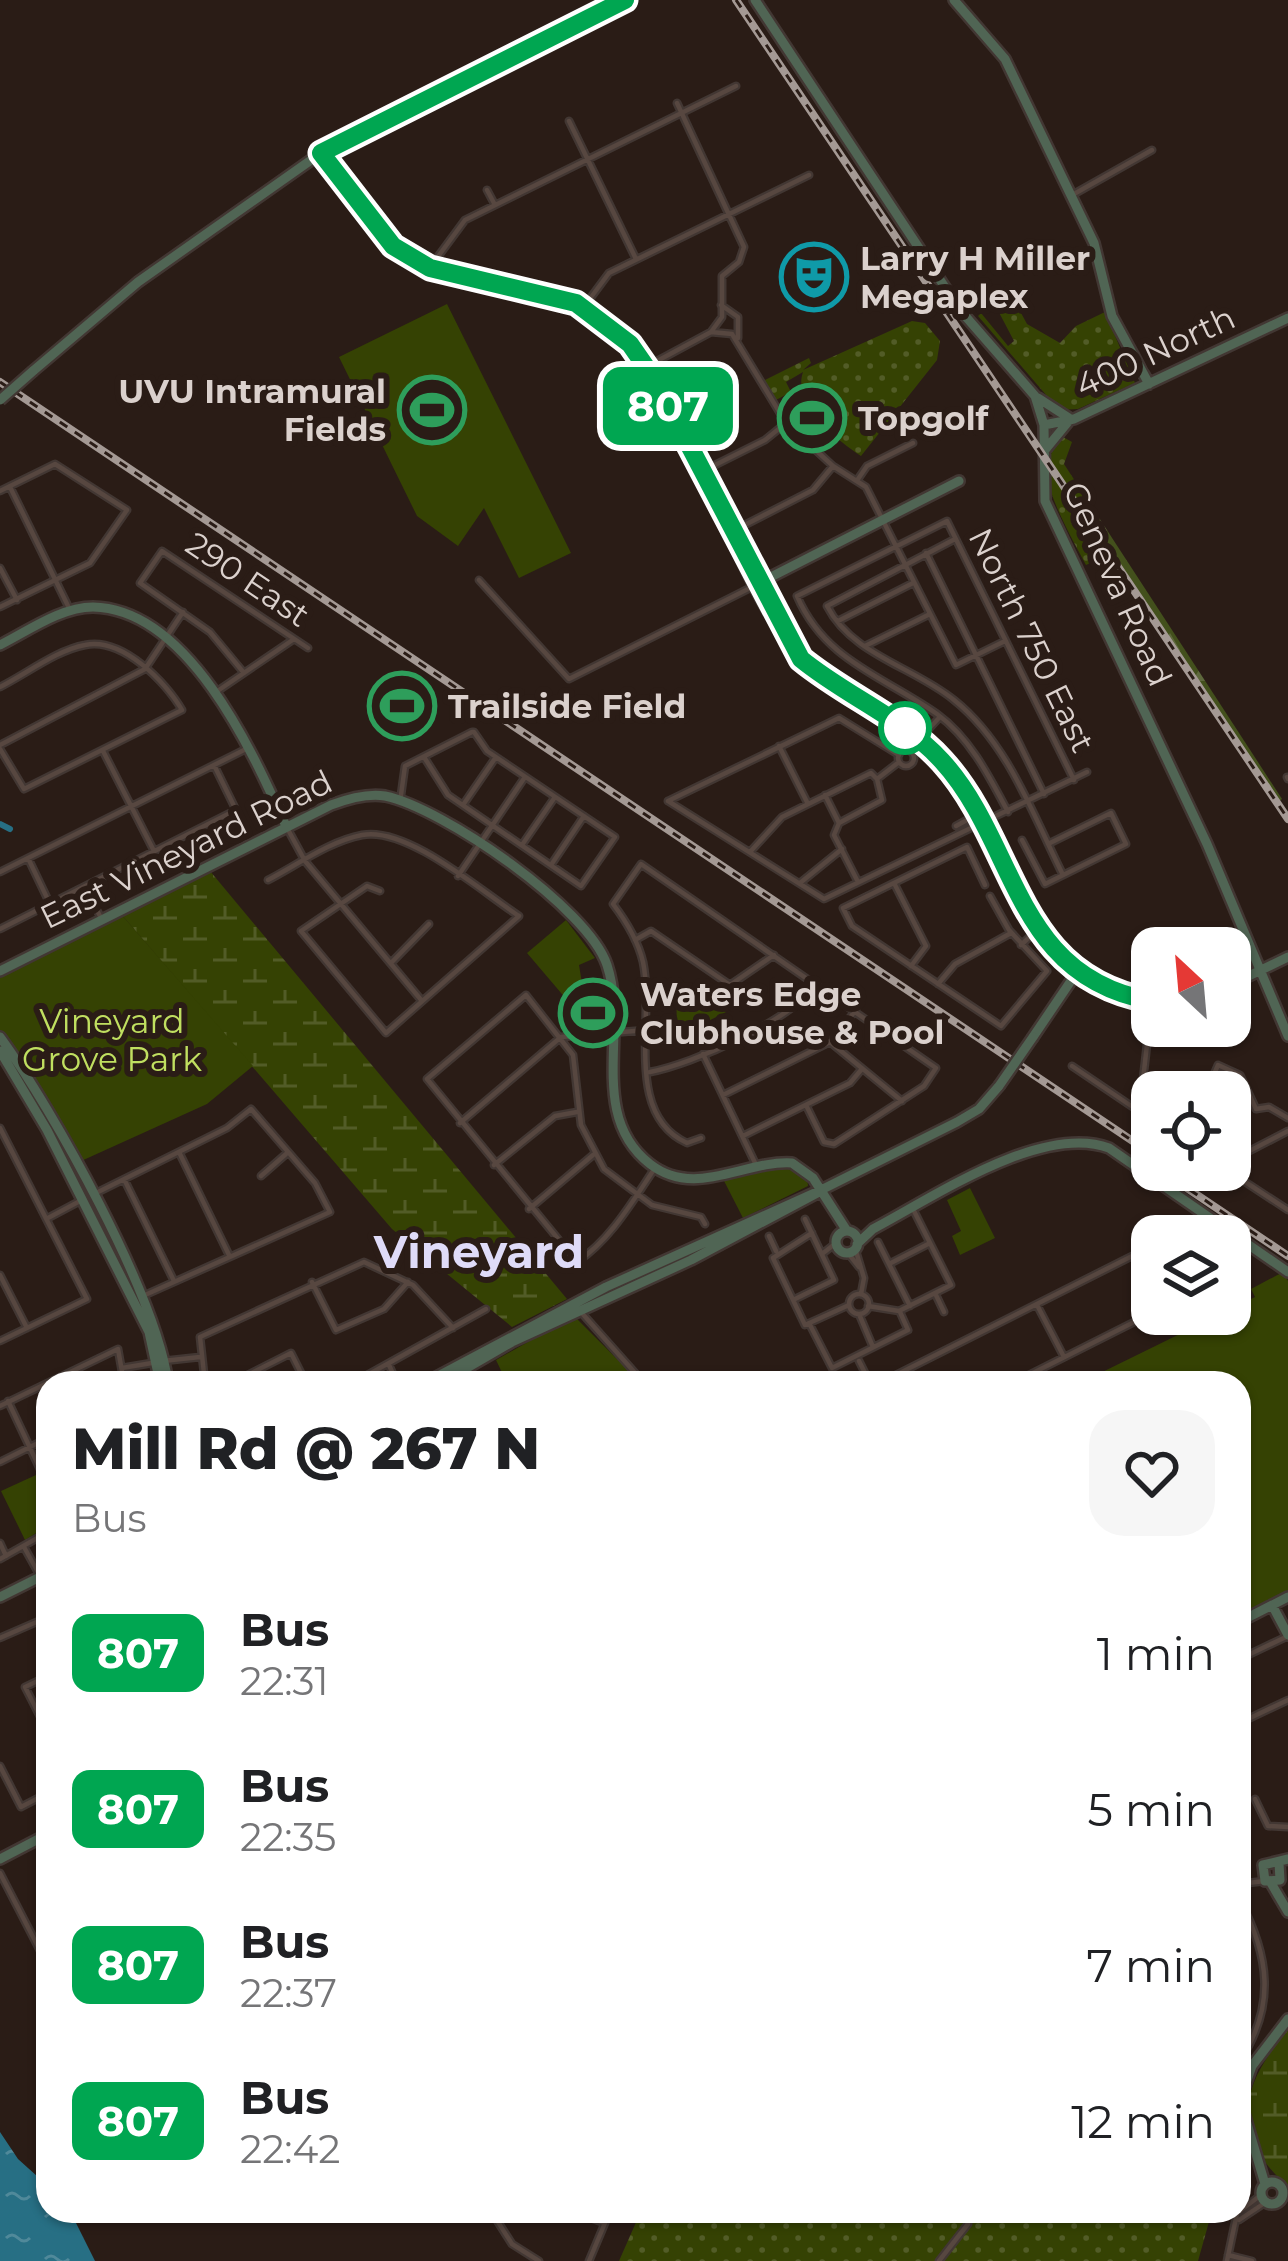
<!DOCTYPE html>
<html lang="en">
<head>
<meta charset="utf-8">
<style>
	body { margin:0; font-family:Montserrat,sans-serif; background:#f6f6f6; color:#202124; height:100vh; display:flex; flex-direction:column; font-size:45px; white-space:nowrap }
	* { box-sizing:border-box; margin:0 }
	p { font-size:39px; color:#757577 }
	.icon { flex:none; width:66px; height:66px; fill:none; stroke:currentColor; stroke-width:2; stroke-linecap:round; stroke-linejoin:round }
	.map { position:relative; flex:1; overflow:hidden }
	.details { position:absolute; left:36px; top:1371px; width:1215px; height:852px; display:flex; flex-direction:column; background:#fff; border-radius:36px; box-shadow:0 3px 9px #0004 }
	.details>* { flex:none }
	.badge { padding:0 24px; border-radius:18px; font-size:42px; line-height:78px }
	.needle { width:78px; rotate:334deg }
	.controls { position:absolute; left:1131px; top:927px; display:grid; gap:24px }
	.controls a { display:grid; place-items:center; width:120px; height:120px; border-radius:24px; background:#fff; box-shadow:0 3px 9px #0004; font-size:60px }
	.map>.badge { position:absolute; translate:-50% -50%; box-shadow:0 0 0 6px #fff }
	.round { display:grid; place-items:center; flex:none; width:126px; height:126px; border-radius:36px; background:#f6f6f6 }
	.overview { display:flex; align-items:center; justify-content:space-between; height:204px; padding:0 36px }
	h1 { font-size:57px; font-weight:800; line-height:90px }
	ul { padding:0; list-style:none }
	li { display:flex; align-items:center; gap:36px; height:156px; padding:0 36px }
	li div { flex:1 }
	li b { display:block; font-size:45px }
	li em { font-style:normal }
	li .badge { min-width:132px; font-weight:700; text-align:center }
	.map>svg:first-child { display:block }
</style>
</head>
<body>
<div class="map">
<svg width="1288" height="2261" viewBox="0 0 1288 2261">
	<defs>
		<pattern id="grass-dots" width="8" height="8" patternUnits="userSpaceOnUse" patternTransform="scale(3)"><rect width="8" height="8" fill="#354203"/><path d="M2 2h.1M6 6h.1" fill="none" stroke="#525c27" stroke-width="1.8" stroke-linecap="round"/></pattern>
		<pattern id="forest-firs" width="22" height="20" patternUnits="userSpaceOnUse" patternTransform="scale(3)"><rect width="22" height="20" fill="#43501c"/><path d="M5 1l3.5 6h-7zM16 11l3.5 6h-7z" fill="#5e683c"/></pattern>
		<pattern id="wetland-marsh" width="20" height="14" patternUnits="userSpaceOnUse" patternTransform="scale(3)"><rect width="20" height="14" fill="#354203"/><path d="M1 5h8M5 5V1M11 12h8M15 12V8" fill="none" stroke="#525c27"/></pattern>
		<pattern id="water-ripples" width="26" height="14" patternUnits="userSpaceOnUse" patternTransform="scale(3)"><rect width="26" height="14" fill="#276f84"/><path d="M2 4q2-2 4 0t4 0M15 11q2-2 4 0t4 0" fill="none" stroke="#50899a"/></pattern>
	</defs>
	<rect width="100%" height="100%" fill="#2a1c16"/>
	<path fill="url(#grass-dots)" d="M1008,289L1027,324L1060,343L1076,326L1105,312L1135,383L1078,409L1059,410L978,316L981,313L1008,346L1014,341L992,299Z
		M912,321L925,323L940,341L937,360L861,456C835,439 792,404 803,372L786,382L791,392L776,400L763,381L809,358L811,363L803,370Z
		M1063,437L1072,442L1064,464L1088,501L1080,510L1109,554L1086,565C1074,542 1042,488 1047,462C1049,455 1059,443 1063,437Z
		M641,2211H1212L1198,2261H619Z"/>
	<path fill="url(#forest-firs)" d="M1088,501L1282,799L1277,803L1080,510Z"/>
	<path fill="url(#wetland-marsh)" d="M210,871L567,1299L512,1327L392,1229L121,914Z
		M1288,2029V2187C1227,2131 1241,2087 1288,2029Z"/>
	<path fill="#354203" d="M447,304L571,553L519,578L484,508L458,546L417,516L339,357Z
		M121,914L253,1066L207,1104L79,1162L0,1032V978Z
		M566,920L595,958L579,965L583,989L567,1000L527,953Z
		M676,977L726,1012L677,1037Z
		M781,1162L807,1176L808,1186L743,1218L722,1177Z
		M970,1188L995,1238L960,1255L952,1236L961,1231L947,1200Z
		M1283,1272L1288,1281V1592L1239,1616V1383H1080L1255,1297L1251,1289Z
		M574,1316L635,1377L624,1383H507L496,1360Z
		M36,1475L48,1498V1526L25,1540L1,1491Z"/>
	<path fill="url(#water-ripples)" d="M0,2132L18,2159L48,2186V2211H70L95,2261H0Z"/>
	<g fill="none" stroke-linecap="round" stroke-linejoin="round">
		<path stroke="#276f84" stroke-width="6" d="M0,824L10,829"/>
		<defs>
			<path id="street" d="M677,103L744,247L739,262L722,276V317L711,332
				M569,121L636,259
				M487,190L495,205
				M1074,194L1152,150
				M431,266L465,220L736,86
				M721,305L738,317V338
				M583,308L609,273L809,175
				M646,367L711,332L732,334L786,423L833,466L866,487L956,665L1005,641
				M703,471L765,440L786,423
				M858,479L867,466L913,443
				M10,487L70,610
				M0,491L55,464L127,510L90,563L0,607
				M731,532L813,490L833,466
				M955,539L827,606C852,655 914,667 954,700C1008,743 1033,815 1063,875
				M926,553L1044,794
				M0,568L17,600
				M479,580L569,679L752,587
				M838,621L913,583
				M865,646L930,614
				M244,673L210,632L140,583L162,551L308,648
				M0,687C26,674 57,650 85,645C122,637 166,682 182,710L24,789L0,749
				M216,692L294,639
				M0,745L145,669L183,612
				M779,746L808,804
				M910,749L938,719
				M898 758a8 8 0 1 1 16 0a8 8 0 1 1-16 0Z
				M103,751L154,851
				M1287,777L1288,779
				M825,795L839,823L834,835L857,880
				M668,801L824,899L1087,772
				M668,801L839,718L899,755
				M400,802L405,766L472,732H474L487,751L615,837L581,886L448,795L424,757
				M463,805L496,757
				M1008,812C989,776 970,738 937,714C883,676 825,661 797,596L947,521L1074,780
				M839,823L882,800L877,779
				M286,826L305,861L422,1001
				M956,826L976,815
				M1022,840L1045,884L1126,844L1111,813L1048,844
				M522,845L555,797
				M750,852L782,817L871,773L877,779L899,762
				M28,858L49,902
				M551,865L584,816
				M0,872L246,749
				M458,876L525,777
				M268,880C297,865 330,841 362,835C407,826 481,891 519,916L386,1033L301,931L367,886L380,891
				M800,883L842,849
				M894,883L926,946L911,966
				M985,885L967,847L843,908L852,926L1001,1026L1047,971L1009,930L990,896
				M85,887L101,918
				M0,929L236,810L214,765
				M635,940L651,931L730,985L774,955
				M1021,945L1037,930
				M391,963L429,924
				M938,984L955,964L1011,933
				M830,1042L902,1101
				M703,1054L757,1167
				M1072,1066L1152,1120
				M650,1072C693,1064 792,1020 816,984
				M1142,1084H1204L1216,1092
				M1209,1086L1218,1065L1240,1075L1256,1109L1269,1107L1288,1118
				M723,1095L830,1042L856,1010
				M1134,1107L1141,1097L1152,1001
				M1230,1120L1245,1151
				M460,1123L561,1037L647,1030
				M0,1128L87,1299L0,1341
				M743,1136L850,1083L861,1070
				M701,1138L687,1143C623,1114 655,1020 643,962C638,941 626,921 613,904L641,864L936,1068L924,1086L834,1144L824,1142L806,1105
				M179,1152L229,1255
				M1230,1161L1288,1131
				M494,1165L555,1116L577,1112
				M655,1168C632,1202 611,1239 577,1262L427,1079L526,995L573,1055L581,1125L604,1169L652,1205L701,1217L705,1224
				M1227,1170L1288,1210
				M261,1176L286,1154
				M124,1179L174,1281
				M96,1193L227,1128L251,1109L315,1183L330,1212L145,1295
				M529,1209L593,1155
				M48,1218L80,1201
				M812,1233L773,1258L805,1325L849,1305
				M769,1236L776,1251
				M1172,1236L1201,1215
				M878,1242L910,1306
				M855,1248L864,1278L861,1294
				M848,1253L859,1267
				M822,1254L836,1243
				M889,1264L930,1243
				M1230,1268L1246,1243
				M0,1275L27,1328
				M312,1282L336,1330L384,1309L408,1282
				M935,1293L944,1312
				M849 1304a10 10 0 1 1 20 0a10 10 0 1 1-20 0Z
				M793,1300L834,1280L805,1219
				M1037,1305L1064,1357
				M868,1306L899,1311L951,1285L913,1209
				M580,1311L644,1383
				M859,1314L873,1347
				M809,1323L832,1368L908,1330L900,1312
				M163,1361L200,1357
				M859,1361L870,1383
				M389,1365L397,1383
				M122,1368L152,1363
				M205,1383L200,1337L364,1262L413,1285L453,1328
				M232,1383L291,1353L306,1383
				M353,1383L486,1309
				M880,1383L1152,1246
				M1013,1383L1152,1313
				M8,1401L48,1486
				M0,1406L118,1349L124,1383
				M0,1462L48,1438
				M0,1543L6,1556
				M24,1547L48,1590
				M0,1559L48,1532
				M0,1638L48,1617
				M1248,1655L1288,1636
				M48,1676L25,1687L48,1732
				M1248,1719L1288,1700
				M0,1766L21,1807L48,1793
				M1255,1799L1268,1826L1288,1827
				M0,1873L48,1966
				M1239,1884L1265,1881
				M1241,1886L1245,1908
				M1239,1899C1270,1956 1276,2007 1239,2062
				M491,2211L512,2244L539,2261
				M859,2211H892
				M579,2213L604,2223
				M1239,2220L1266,2202
				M1228,2255L1252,2261
				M589,2261L610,2211
				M939,2261L968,2224L962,2211
				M1227,2261L1237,2213L1261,2195"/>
			<path id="secondary" d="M755,0L960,310L1035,396L1044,425L1045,501L1207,844L1288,1036
				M954,0L1005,59L1094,243L1112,316L1149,384
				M321,153C341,184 362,223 393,246C464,300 571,273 631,346C706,437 726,566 800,658C831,696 884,707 921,739C1014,818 1004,977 1152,1001
				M33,371L138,282L321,153L625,0
				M1038,398L1069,418
				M1044,425L1074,419L1288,318
				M1045,450L1068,422
				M757,584L959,481
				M0,645C28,631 61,607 93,607C189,609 253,753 286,826
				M0,971L331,805C347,799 367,793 385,796C443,808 588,908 607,965C629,1030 587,1115 650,1164C695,1199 744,1160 792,1163L813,1178L847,1231
				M1230,985L1288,957
				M0,1037C54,1111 156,1295 168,1383
				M1033,1037L1079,969
				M0,1051L47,1130L149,1332L160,1383
				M836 1242a11 11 0 1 1 22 0a11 11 0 1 1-22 0Z
				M857,1244L873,1229C934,1197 1042,1123 1109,1148L1288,1272
				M425,1383L606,1287L821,1190L957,1122L979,1109L999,1086
				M441,1383L512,1342L691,1260L821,1191
				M0,1597L48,1573
				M1272,1605L1288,1635
				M1239,1622L1288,1597
				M0,1859L48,1834
				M1279,1863L1280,1880L1265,1881L1263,1865L1288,1859
				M1271,1883L1288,1912
				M1261 2193a11 11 0 1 1 22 0a11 11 0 1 1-22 0Z
				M1265,2184L1240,2100L1252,2066L1288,2019"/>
		</defs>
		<use href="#street" stroke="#423733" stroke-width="9"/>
		<use href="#secondary" stroke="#423733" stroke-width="14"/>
		<use href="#street" stroke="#574740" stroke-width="4.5"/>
		<use href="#secondary" stroke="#506554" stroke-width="9"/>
		<defs>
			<path id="rail" d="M736,0L1288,819
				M0,382L1152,1154
				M1160,1170L1288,1256"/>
		</defs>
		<use href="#rail" stroke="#a49994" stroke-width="8"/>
		<use href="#rail" stroke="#2a1c16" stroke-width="3" stroke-dasharray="9" stroke-linecap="butt"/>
		<defs>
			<path id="secondary-bridge" d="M0,400L33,371
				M999,1086L1033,1037"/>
		</defs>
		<use href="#secondary-bridge" stroke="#423733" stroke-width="14" stroke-linecap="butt"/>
		<use href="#secondary-bridge" stroke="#506554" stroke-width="9"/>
	</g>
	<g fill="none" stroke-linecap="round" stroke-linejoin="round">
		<defs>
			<path id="line" d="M625,0L321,153L393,246L430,268L576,303L630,344L655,380L801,659C846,696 903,718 942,761C1018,844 1013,977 1152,1001"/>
		</defs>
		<use href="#line" stroke="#fff" stroke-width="27"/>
		<use href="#line" stroke="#00a651" stroke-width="18"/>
	</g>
	<defs>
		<symbol id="theatre-ring" viewBox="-11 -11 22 22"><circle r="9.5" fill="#2a1c16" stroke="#0f9aa8" stroke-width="1.5"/><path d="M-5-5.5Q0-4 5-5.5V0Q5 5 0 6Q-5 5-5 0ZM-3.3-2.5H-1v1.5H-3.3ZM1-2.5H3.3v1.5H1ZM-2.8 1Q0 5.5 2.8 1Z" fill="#0f9aa8"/></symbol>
		<symbol id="stadium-ring" viewBox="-11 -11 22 22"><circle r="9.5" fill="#2a1c16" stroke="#2e9e5b" stroke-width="1.5"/><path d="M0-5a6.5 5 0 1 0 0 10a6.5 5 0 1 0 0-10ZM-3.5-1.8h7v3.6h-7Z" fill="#2e9e5b"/></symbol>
	</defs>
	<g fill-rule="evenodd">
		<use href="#theatre-ring" x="776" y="239" width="76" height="76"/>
		<use href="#stadium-ring" x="394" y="372" width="76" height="76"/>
		<use href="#stadium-ring" x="774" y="380" width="76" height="76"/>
		<use href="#stadium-ring" x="364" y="668" width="76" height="76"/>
		<use href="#stadium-ring" x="555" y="975" width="76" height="76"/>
	</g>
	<circle fill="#fff" stroke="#00a651" stroke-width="6" cx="905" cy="728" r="24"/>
	<g text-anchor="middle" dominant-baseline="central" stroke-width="12" stroke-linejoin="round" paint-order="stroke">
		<g font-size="33" font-weight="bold" fill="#dbd1cd" stroke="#2a1c16" text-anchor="start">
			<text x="860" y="258">Larry H Miller<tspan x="860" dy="38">Megaplex</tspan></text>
			<text x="386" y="391" text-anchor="end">UVU Intramural<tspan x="386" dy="38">Fields</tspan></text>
			<text x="858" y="418">Topgolf</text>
			<text x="448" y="706">Trailside Field</text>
			<text x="640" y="994">Waters Edge<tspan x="640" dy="38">Clubhouse &amp; Pool</tspan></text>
		</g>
		<g font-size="33" fill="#dbd1cd" stroke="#2a1c16">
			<text transform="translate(1155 351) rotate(-25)">400 North</text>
			<text transform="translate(248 579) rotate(34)">290 East</text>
			<text transform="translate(1118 584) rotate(66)">Geneva Road</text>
			<text transform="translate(1032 640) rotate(64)">North 750 East</text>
			<text transform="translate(186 849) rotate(-26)">East Vineyard Road</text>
		</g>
		<g font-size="33" fill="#c0df60" stroke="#2a1c16">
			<text x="112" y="1021">Vineyard<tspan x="112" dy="38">Grove Park</tspan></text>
		</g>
		<g font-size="45" font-weight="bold" fill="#dfdbf8" stroke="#2a1c16">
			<text x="479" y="1251">Vineyard</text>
		</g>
	</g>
</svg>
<div class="controls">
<a><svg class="needle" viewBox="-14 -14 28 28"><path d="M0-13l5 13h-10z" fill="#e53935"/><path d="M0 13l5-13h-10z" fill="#757577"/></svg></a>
<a><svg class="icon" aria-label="locate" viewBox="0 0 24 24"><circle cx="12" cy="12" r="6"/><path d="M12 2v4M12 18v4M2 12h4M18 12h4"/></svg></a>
<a><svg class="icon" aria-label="layers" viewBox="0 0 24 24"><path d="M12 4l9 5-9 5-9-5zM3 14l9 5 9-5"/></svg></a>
</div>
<b class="badge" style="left:668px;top:406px;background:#00a651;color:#fff">807</b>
<section class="details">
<div class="overview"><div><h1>Mill Rd @ 267 N</h1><p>Bus</p></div><a class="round"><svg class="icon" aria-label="heart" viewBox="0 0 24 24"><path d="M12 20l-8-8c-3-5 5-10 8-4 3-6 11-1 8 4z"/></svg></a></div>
<ul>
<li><span class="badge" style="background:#00a651;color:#fff">807</span><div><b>Bus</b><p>22:31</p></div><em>1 min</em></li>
<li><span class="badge" style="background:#00a651;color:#fff">807</span><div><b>Bus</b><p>22:35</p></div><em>5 min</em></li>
<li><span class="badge" style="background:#00a651;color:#fff">807</span><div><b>Bus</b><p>22:37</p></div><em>7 min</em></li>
<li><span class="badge" style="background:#00a651;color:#fff">807</span><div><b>Bus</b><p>22:42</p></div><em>12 min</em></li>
</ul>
</section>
</div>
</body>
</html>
